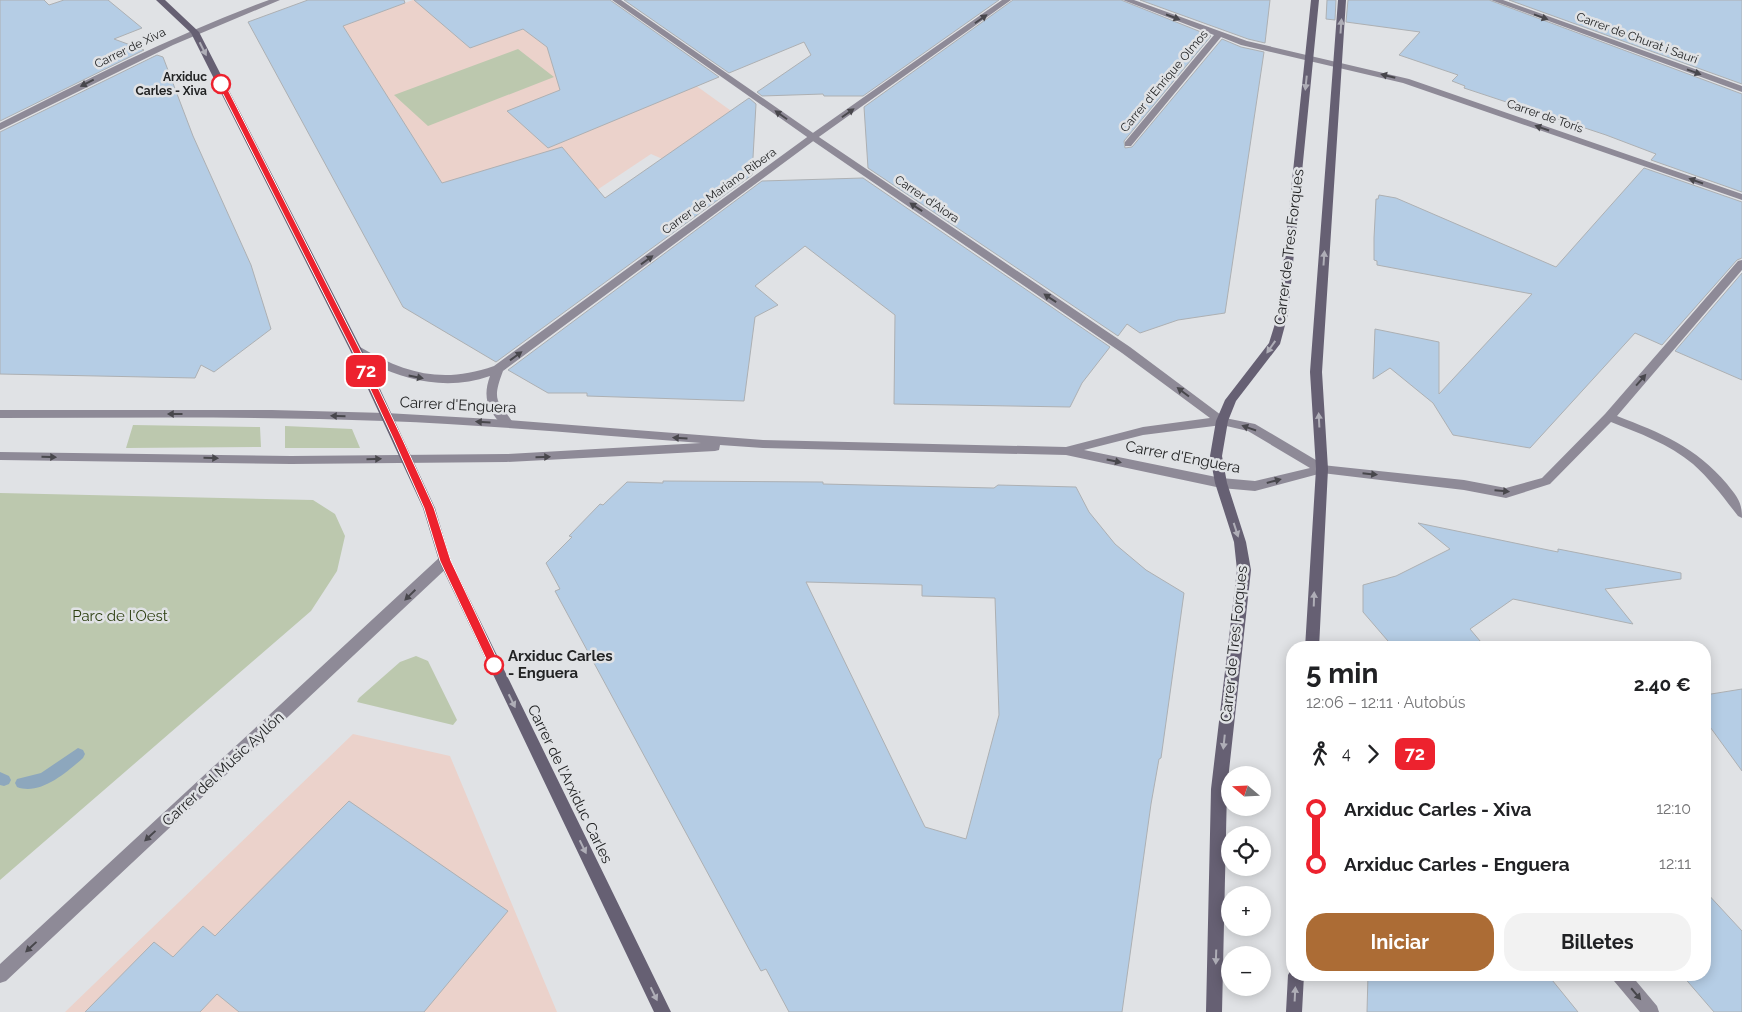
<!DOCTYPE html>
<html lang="es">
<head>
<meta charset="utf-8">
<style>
	body { margin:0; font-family:Raleway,sans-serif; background:#f2f2f2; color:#202124; height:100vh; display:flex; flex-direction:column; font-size:19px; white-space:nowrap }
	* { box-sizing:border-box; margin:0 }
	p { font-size:16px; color:#757577 }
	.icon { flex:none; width:28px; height:28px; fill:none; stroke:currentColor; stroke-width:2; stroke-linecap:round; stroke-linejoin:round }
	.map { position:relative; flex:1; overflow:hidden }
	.drawer { position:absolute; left:1286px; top:641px; width:425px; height:340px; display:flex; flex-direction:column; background:#fff; border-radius:20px; box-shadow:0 2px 12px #0003 }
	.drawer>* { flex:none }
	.badge { padding:0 10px; border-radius:8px; font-size:18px; line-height:32px }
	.needle { width:32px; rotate:289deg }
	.fabs { position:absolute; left:1221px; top:766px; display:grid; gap:10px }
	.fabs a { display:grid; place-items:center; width:50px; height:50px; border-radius:50%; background:#fff; box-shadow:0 2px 12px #0003; font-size:25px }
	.map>.badge { position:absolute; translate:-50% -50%; box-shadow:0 0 0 2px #fff }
	.legs { display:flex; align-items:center; gap:8px; height:55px; padding:0 20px; font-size:16px }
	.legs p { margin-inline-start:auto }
	.summary { display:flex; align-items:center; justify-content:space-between; height:85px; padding:0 20px }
	h1 { font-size:28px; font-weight:700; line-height:38px }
	.primary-button { display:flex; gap:10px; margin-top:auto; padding:10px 20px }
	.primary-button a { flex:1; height:58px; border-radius:20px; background:#ac6c35; color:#fff; font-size:20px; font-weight:700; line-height:58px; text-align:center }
	.primary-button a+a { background:#f2f2f2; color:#202124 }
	ul { padding:0 20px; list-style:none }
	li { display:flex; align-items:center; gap:18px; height:55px; font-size:19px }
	li i { display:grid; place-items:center; width:8px; height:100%; margin:0 6px; background:currentColor }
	li i::after { content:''; width:12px; height:12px; margin:-6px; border:4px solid; border-radius:50%; background:#fff }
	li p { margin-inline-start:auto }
	li:first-child i { background:linear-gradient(#0000 50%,currentColor 0) }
	li:last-child i { background:linear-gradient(currentColor 50%,#0000 0) }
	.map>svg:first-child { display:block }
</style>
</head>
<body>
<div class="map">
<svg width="1742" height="1012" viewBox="0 0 1742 1012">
	<rect width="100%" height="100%" fill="#e0e2e5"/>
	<path fill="#ebd2cb" d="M413,0H456L585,6L755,128L753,151L704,177L651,154L555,218L476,237L343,26Z
		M353,734L450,756L557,1012H65Z"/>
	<path fill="#bcc8ae" d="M518,49L554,77L428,126L394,95Z
		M133,425L260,427L261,447L126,448Z
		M285,426L352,429L360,448H285Z
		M0,493L313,500L335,514L345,536L337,571L311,611L0,880Z
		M416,656L428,661L457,720L453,725L357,702L359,698L400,662Z"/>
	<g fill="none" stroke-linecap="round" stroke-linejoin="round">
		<path fill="#8da7bd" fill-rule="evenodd" d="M78,748L83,750L85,754L83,758C67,772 40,796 17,787L15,783L17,779L41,773Z
			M0,772L9,776L11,780L9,784L4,786L0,785Z"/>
	</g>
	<path fill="#b5cde5" stroke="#adb0b3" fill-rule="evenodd" d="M0,0H44L49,5L64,0H108L142,28L114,39L144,50L0,121Z
		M308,0H404L405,3L343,26L442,183L562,147L605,198L749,98L756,104L752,175L496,362L403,307L248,22Z
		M414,0H610L719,77L548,148L507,111L560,90L547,47L523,29L470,48Z
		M624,0H999L863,96H824L823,94L762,96L757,92L811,55L804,42L729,73Z
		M1013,0H1121L1211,36L1124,141L1125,148L1132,147L1222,39L1241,47L1264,52L1225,313L1178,320L1140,333L1127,324L1118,336L868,168L864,107Z
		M1140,0H1270L1265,43L1248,39Z
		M1327,0H1336L1335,20L1326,19Z
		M1348,0H1489L1742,94V192L1651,160L1656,154L1606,135L1464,88L1465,86L1452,81L1458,75L1399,55L1420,32L1346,22Z
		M1509,0H1742V84Z
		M157,55L163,57L193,136L251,265L271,329L214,372L201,365L195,378L0,374V132Z
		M1644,168L1742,202V258L1737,260L1662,345L1635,333L1530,448L1453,435L1433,403L1390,368L1373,379L1375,329L1439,342V394L1532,294L1377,265V261L1374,260V238L1376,199H1378L1379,195L1396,198L1556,267Z
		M863,178L1110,347L1082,383L1070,407L894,404L895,315L805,246L755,286L778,305L755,317L744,401L587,396V393H548L508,370L762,181Z
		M1742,273V380L1675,351Z
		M663,481L823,482V484L994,488L998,485L1076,487L1089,512L1115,544L1146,570L1184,593L1161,758L1159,759L1151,804L1122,1012H789L766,969L761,971L751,953L555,591L560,589L546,563L572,537L569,536L600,504L603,505L627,482L663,483ZM806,582L922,585V596L995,598L999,715L966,839L925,827Z
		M1418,523L1558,552V549L1681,573V579L1605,589L1633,624L1513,599L1470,629L1486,648H1394L1363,612V585L1396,576L1450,549Z
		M1742,689V771L1705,720V695Z
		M349,801L508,911L424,1012H239L217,994L200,1012H85L154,942L173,957L203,926L215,936Z
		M1705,891L1742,931V1012H1714L1682,975H1705Z
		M1368,975H1548L1578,1012H1367Z"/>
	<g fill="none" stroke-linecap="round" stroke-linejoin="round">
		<path fill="#8e8a97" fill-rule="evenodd" d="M269,0H280L173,45L0,130V123C88,79 176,34 269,0Z
			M1002,0H1011L816,139L503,371C491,403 498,400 514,424L512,427H504C488,411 482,398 490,376C450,390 410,382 373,364C366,361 355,356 350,350L356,346L360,347C406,374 443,384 494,366L810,135Z
			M1123,0H1134L1247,41L1409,79L1742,194V200L1403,83L1241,45L1221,37L1131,146H1125V142L1214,35Z
			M1491,0H1503L1742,86V92Z
			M1742,260V270L1617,416C1661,433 1696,447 1727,484C1737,497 1742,501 1742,518L1738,516C1724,498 1710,479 1693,464C1669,444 1639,433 1611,422L1550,484L1506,498L1464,490L1322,473L1316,469L1322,465L1464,480L1506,488L1542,478L1605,414L1738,261Z
			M1612,975H1631L1657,1006L1659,1012H1640L1614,981Z"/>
		<path fill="#8e8a97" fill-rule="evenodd" d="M612,0H621L816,135L1130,347L1225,418L1255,424L1326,466L1328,469L1326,472L1255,491L1221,488L1066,455L763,448L720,445L719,450L715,451L506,462L291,464L0,460V452L291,456L506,454L701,443C596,435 490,425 385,421C257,416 128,418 0,418V410H272L386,413L508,420L763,440L1066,447L1143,427L1210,418L1122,353L810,139ZM1222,425L1248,431L1310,468L1255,481L1221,478L1084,450L1143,435Z
			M445,556L450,557L451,561L450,565L6,981L0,983V964L440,557Z"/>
		<path fill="#666073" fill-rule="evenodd" d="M156,0H165L199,32L362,350L435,508L451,561L671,1012H654L439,561L423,508L350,350L191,33Z
			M1311,0H1319L1288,314L1280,344L1236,401L1228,421L1222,456L1227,483L1246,542L1251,570L1227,789L1222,1012H1206L1211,789L1237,570L1234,542L1215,483L1210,456L1216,421L1225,400L1269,343L1278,314Z
			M1338,0H1346L1322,372L1328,469L1319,648H1305L1316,469L1310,372Z
			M1292,968V975H1304L1302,1012H1286L1288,975Z"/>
	</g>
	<defs><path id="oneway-solid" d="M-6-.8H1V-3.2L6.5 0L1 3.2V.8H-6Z" transform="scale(1.25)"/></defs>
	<g fill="#48474c">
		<use href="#oneway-solid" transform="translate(1173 17) rotate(21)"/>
		<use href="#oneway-solid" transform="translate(1541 17) rotate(20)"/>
		<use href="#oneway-solid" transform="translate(981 19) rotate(-35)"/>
		<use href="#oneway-solid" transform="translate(1694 72) rotate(20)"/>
		<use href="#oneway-solid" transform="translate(1388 76) rotate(-166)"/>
		<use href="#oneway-solid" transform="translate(87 83) rotate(153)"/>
		<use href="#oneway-solid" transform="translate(848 113) rotate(-35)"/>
		<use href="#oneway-solid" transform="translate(781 115) rotate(-145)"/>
		<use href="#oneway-solid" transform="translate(1542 128) rotate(-161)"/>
		<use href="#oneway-solid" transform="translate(1696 181) rotate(-161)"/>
		<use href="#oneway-solid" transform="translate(916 207) rotate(-146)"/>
		<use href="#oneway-solid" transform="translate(647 260) rotate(-36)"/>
		<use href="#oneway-solid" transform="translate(1050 298) rotate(-146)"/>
		<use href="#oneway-solid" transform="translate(516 356) rotate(-36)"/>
		<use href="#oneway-solid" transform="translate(416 377) rotate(11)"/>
		<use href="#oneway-solid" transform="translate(1641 380) rotate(-49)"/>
		<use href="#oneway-solid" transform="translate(1183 392) rotate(-143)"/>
		<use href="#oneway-solid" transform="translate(175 414) rotate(180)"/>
		<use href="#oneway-solid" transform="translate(338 416) rotate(-179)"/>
		<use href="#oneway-solid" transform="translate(483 422) rotate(-177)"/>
		<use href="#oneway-solid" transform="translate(1249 428) rotate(-161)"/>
		<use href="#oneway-solid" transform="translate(680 438) rotate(-176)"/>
		<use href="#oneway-solid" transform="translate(49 457) rotate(1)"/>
		<use href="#oneway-solid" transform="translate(543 457) rotate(-1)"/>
		<use href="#oneway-solid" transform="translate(211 458) rotate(1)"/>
		<use href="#oneway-solid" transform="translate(374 459) rotate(-1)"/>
		<use href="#oneway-solid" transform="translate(1114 461) rotate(12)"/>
		<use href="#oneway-solid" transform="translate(1370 474) rotate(6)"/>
		<use href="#oneway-solid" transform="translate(1274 481) rotate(-15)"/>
		<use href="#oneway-solid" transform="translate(1502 491) rotate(5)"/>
		<use href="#oneway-solid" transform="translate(410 595) rotate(136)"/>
		<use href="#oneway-solid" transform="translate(150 836) rotate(137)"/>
		<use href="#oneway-solid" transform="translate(31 947) rotate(137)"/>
		<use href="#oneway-solid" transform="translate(1636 994) rotate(50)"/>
	</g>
	<g fill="#afaeb7">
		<use href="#oneway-solid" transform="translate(1341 26) rotate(-86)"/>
		<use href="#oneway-solid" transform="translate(203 49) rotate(63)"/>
		<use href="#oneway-solid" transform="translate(1306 83) rotate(96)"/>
		<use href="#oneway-solid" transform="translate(1324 258) rotate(-86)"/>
		<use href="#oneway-solid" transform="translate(1271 347) rotate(125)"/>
		<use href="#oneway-solid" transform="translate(1319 420) rotate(-93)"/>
		<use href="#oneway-solid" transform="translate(1236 530) rotate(72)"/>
		<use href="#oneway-solid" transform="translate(1314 599) rotate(-88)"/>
		<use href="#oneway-solid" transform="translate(512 701) rotate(64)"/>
		<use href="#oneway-solid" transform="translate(1224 742) rotate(96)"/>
		<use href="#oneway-solid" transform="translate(583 847) rotate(64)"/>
		<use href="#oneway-solid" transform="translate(1216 957) rotate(92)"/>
		<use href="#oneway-solid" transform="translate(654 994) rotate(64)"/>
		<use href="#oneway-solid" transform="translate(1295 994) rotate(-87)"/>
	</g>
	<path fill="#ed222e" stroke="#fff" d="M221,82L225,84L360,350L402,438L434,508L451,561L500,665L498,668H490L489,665L440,561L424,508L393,438L352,350L218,84Z"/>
	<g fill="#fff" stroke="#ed222e" stroke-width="2.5">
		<circle cx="221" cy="84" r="9"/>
		<circle cx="494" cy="665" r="9"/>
	</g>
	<g text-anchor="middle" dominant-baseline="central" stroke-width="5" stroke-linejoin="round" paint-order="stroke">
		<g font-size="12" fill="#222324" stroke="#e0e2e5">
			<text transform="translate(1637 38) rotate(20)">Carrer de Churat i Saurí</text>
			<text transform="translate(130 48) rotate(-26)">Carrer de Xiva</text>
			<text transform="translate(1164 81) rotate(-50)">Carrer d'Enrique Olmos</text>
			<text transform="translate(1545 116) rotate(19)">Carrer de Torís</text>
			<text transform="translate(719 191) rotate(-36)">Carrer de Mariano Ribera</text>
			<text transform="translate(927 199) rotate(34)">Carrer d'Aiora</text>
		</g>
		<g font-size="12" font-weight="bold" fill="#222324" stroke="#e0e2e5" text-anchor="end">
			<text x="207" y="77">Arxiduc<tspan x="207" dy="14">Carles - Xiva</tspan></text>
		</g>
		<g font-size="15" fill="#222324" stroke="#e0e2e5">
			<text transform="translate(1289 247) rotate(-83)">Carrer de Tres Forques</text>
			<text transform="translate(458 405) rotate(3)">Carrer d'Enguera</text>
			<text transform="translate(1183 457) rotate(11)">Carrer d'Enguera</text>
			<text transform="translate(1234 644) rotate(-84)">Carrer de Tres Forques</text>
			<text transform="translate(223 769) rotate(-43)">Carrer del Músic Ayllón</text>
			<text transform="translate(570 784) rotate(64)">Carrer de l'Arxiduc Carles</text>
		</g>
		<g font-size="15" fill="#2c3e10" stroke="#e0e2e5">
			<text x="120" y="616">Parc de l'Oest</text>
		</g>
		<g font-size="15" font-weight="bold" fill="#222324" stroke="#e0e2e5" text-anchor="start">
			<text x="508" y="656">Arxiduc Carles<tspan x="508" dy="17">- Enguera</tspan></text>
		</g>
	</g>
</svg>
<div class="fabs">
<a><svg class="needle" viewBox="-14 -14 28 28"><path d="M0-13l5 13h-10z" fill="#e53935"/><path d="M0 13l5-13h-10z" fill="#757577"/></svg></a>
<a><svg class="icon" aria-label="locate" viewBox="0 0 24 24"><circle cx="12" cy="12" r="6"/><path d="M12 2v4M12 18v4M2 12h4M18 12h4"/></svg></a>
<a>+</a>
<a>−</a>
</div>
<b class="badge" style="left:366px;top:371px;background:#ed222e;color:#fff">72</b>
<section class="drawer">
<div class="summary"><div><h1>5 min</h1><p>12:06 – 12:11 · Autobús</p></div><b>2.40 €</b></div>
<div class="legs"><svg class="icon" aria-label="walk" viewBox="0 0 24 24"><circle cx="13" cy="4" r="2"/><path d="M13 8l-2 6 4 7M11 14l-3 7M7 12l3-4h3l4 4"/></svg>4<svg class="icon" aria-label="forward" viewBox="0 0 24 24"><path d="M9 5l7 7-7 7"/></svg><b class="badge" style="background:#ed222e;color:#fff">72</b></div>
<ul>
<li><i style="color:#ed222e"></i><b>Arxiduc Carles - Xiva</b><p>12:10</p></li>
<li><i style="color:#ed222e"></i><b>Arxiduc Carles - Enguera</b><p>12:11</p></li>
</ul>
<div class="primary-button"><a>Iniciar</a><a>Billetes</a></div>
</section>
</div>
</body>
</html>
